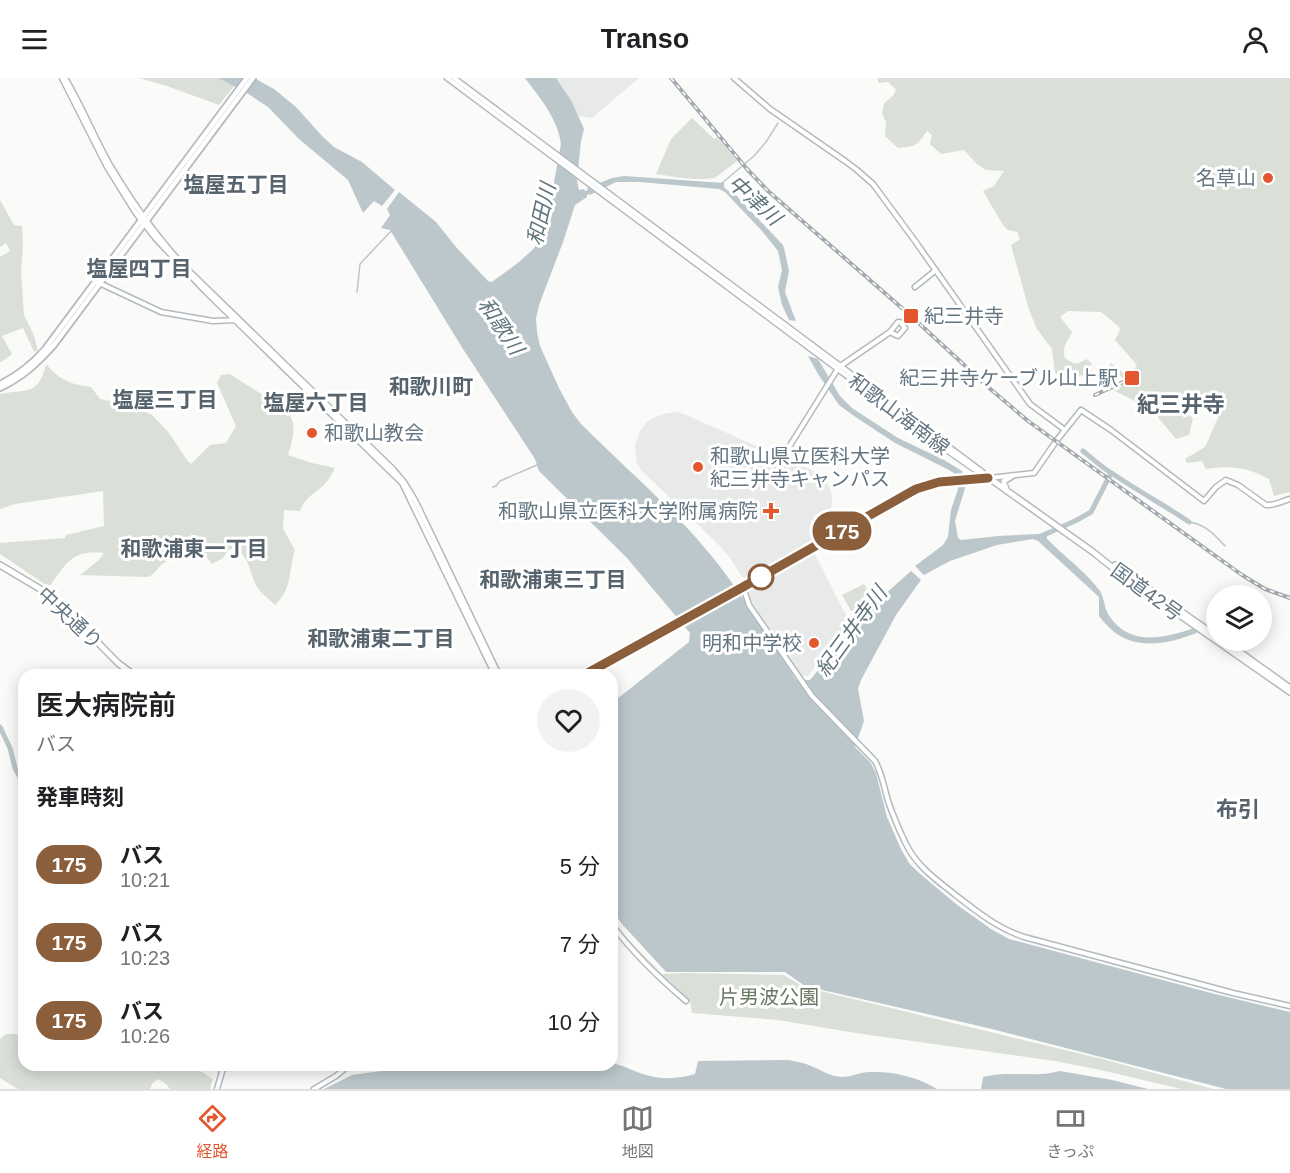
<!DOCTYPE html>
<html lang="ja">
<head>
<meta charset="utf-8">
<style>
	body { margin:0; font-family:Helvetica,"Noto Sans JP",sans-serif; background:#f2f2f2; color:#202124; height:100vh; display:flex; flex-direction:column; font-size:22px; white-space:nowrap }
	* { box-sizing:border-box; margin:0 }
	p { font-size:20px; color:#757577 }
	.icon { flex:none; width:33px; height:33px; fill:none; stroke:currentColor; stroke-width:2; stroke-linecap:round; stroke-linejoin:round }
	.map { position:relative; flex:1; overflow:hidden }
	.side { position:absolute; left:18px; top:591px; width:600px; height:402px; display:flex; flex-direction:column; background:#fff; border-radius:18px; box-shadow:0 3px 15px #0003 }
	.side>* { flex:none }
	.badge { padding:0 12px; border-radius:20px; font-size:21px; line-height:39px }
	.fabs { position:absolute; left:1206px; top:507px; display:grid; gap:12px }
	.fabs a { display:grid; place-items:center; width:66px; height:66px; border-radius:50%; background:#fff; box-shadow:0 3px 15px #0003; font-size:30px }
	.map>.badge { position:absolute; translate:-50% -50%; box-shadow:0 0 0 3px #fff }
	h2 { padding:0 18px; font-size:22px; line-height:54px }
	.round { display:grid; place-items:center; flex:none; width:63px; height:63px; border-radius:32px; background:#f2f2f2 }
	.overview { display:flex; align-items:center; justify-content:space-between; height:102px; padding:0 18px }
	h1 { font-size:28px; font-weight:600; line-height:45px }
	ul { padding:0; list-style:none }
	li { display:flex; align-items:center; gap:18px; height:78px; padding:0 18px }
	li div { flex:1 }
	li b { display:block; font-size:22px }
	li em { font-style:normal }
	li .badge { min-width:66px; font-weight:700; text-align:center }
	header { display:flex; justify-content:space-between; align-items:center; height:78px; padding:0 18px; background:#fff; font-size:27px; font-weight:600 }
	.tab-bar { display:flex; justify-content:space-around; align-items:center; height:84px; border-top:2px solid #e0e0e0; background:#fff; font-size:16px; color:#757577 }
	.tab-bar a { display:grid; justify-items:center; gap:3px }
	.tab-bar .selected { color:#e4572e }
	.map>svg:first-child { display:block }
</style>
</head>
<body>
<header><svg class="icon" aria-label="menu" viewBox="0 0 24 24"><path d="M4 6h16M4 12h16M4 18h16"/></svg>Transo<svg class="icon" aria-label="person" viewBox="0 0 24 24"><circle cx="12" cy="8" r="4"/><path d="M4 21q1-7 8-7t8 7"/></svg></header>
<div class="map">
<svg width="1290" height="1011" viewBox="0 0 1290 1011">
	<rect width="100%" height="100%" fill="#fafaf8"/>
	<path fill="#e8e9e9" d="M556,0H639L592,40L579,38Z
		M679,334L814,393L821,398L827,405L832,416V428L824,447L814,462L745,500L742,499L730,480L720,468L642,393L637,385L635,368L640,353L647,344L655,339L667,335Z
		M813,473L850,545L808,598H800L749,520L748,514Z"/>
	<path fill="#dadfd7" d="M139,0H218L234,8L219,27L167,8Z
		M878,0H1290V414L1274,418L1269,401C1247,389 1231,387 1206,391L1202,383L1187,385L1185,381L1205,369L1218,340L1197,320L1180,315L1171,323L1176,329L1193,340L1189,357L1176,361L1151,331L1117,314L1103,303L1102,302L1106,298L1120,307L1124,303V301L1109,289L1111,285L1127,298L1136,289L1137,287L1115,262L1120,252L1119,249L1101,234L1068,233L1061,238V240L1072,254C1068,263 1061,269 1065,280C1075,287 1076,287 1087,281L1092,286L1084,293L1088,298L1080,297L1075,304C1067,302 1061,300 1055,295L1052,271L1037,251L1029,232L1011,167L1020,161L1017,154L1008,152L1003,147L983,113L994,108L1004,93L986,92L977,86L964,72L941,76L930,66L932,57L927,53C916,68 918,68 898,70L885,58L886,45L882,35L884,25L893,18L896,12L888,4L878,5Z
		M692,40L714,61L717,59L737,83L715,100C696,103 675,99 656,96L671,61Z
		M0,122L14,147L22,148L23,166L21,194L24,237L33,255L38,272L34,274L23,250L2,258L12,276L3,283L0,284V179L10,173L6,165L0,169Z
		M46,286C59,302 72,307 91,309L100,321L136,329L152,337L169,355L187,382L191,386L210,367L226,365L236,348L217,305L221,297L230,296C244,306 285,328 291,340C297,350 291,367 288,377L312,385L335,390C332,395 329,402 324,407C314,416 304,420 300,433L284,432L283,451L295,472C288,494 293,510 275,527C268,520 258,513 255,505C248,489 251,485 237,470L228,472L223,480L212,486L202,474C187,476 170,478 159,489C155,494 154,496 148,499L80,497L99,482L104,475C72,471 66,486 49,509L0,476V465L65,460L66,457L104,448L103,413L15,426L0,431V316C26,311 39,318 46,286Z
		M864,506L872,522L851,533L842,517Z
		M612,841L628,861L662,896L685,895L784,897L804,909L1102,981L1213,1011H1181L1101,992L1055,983L862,956L778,942L692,935L690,923L687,920C671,910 618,858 612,841Z
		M6,956H15L24,960V987H185L204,995L213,1001L210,1011H170L166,1006L158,1001L152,1006L150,1011H18L0,1000V961Z"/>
	<path fill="#bbc7cb" d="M218,0H254L274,11L296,29L322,58L334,69L362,84L395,112L382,128L374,123L363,135L348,102L299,61L268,29L247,15Z
		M525,0H556L572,24L584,51L581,63L577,102L579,112L584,111L585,113L588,112L587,110L612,100L624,98L724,105V109L728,113H732L783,167L785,174L789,193L785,214L796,243L789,242L782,227L778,209L782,192L778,173L762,153L725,114L719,111L640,104H616L590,117L589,116L587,117V119L575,127L563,164L539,227L536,240L537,254L540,268L559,310L572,334L581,346C622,387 667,425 704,469C739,510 767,557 796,602H810L865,534L911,493L921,502L896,537L861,602L858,611L864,643L855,669L870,684L876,695L887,739L901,771L909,785L918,794L956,826L991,851L1009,861L1211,915L1290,934V1011H1226L988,950L805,908L785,894H666L622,846L612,832V625L689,564L690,555L627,480L539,393L535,381L463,271L390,152L381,150L390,137L387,131L399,114L436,144L456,169L488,203L492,204C509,191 537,174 545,153L561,66C558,41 540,20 525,0Z
		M808,278L818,281L840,318L852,330L898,360L944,382L962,393L965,410L955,443L958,460L961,462L998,458L1039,456L1049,452L1052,456L1047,458V461C1064,478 1086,494 1100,513C1105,521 1104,532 1110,539C1136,576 1182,554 1216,542V546C1209,547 1203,552 1196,555C1169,566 1135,573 1112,552C1107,548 1103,543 1099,538V519L1038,463L1033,461L997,467L950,483L924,497L915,488L943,467L948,459L951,432L958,411L957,397L949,392L895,365L854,338L839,327L818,296Z
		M788,982C794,983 800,984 806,986C818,990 830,999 842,999C851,999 860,994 870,994C893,993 918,999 937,1011H324L352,997L396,991V987H405L406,990L412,989V987H540C557,994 570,990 588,987C596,986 604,987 612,987V985C623,987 633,993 643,996C661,1002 678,1001 695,996L698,983Z
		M1060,993L1112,1002L1148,1011H981L983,999C1003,994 1021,997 1041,996C1047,996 1054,994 1060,993Z"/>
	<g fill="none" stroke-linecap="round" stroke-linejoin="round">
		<path stroke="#bbc7cb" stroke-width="1.5" d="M722,105L754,78L766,64L778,45
			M357,214L360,186L392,152
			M493,409L496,408L500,403L537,387
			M1189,444C1205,446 1215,457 1225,468"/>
		<path stroke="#bbc7cb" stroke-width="5" d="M1083,373C1093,381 1102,390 1113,396C1138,413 1164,427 1189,444
			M1046,456L1077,442L1091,434L1111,395
			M0,649L10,670L15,690L20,699
			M21,701L24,706"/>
		<defs>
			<path id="secondary" d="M62,0L107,89L135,134L156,161L205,213L402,405L495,597
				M65,0C82,28 94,59 110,87C132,124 157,160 187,191L393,391L404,404L415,422L499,597
				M447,0L945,371L978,394L988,400
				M454,0L980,392L986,397
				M734,0L770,31L845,83L857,92L873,106L915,163L1030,326L1065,352
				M95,203L161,234L213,243L236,242
				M915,209L936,192
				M784,377L839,289L890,254L898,244H900L905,250L898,258L890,254
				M990,400L1034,395L1057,362L1081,332L1111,352L1204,423L1216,409L1226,402L1238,407L1266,427C1274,428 1282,423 1290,421
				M743,509L749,527L812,618L875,683C882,695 884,709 888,723C893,737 899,752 906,766C916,787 935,801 953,815C976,833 997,850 1024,859L1233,915L1290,928
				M612,847C634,876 659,900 686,923
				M217,1011L224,987
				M314,1011L336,998L349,987"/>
			<path id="primary" d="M0,306C18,297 32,286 45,271L247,0
				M0,310C22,300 38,285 54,267L253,0"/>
			<path id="highway" d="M1007,413L1004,406V403L1012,398
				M0,487L52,518L118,585L130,594L137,597
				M1115,487L1216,558
				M1223,562L1290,610
				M584,597L743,509L916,411L939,404L989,400L1093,474L1118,494L1290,614"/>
		</defs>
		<use href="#secondary" stroke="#b3babf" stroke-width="7"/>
		<use href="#primary" stroke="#b5babe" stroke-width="8"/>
		<use href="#highway" stroke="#b4b9bd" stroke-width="8"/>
		<use href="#secondary" stroke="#fff" stroke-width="4"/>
		<use href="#primary" stroke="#fff" stroke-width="4.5"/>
		<use href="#highway" stroke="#fff" stroke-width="5"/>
		<defs>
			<path id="rail" d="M671,0L747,91L768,113L911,238L988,309L1028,343L1242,497L1265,511L1290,520
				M1095,317L1132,300"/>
		</defs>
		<use href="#rail" stroke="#a2aab0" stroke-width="4"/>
		<use href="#rail" stroke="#fff" stroke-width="1.5" stroke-dasharray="4.5" stroke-linecap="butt"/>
	</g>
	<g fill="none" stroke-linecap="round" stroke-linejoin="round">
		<defs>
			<path id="line" d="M584,597L743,509L916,411L939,404L988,400"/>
		</defs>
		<use href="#line" stroke="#fff" stroke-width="14"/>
		<use href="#line" stroke="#8b5e3c" stroke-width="9"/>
	</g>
	<g fill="#e4572e" stroke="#fff" stroke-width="2">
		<circle cx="1268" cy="100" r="6"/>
		<rect x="903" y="230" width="16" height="16" rx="3"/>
		<rect x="1124" y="292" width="16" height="16" rx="3"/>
		<circle cx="312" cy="355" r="6"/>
		<circle cx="698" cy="389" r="6"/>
		<path d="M768 424h6v6h6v6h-6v6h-6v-6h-6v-6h6z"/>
		<circle cx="814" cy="565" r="6"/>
	</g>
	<circle fill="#fff" stroke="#8b5e3c" stroke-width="3" cx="761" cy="499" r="12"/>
	<g text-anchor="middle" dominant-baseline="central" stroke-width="6" stroke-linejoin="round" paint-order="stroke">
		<g font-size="20" fill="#657683" stroke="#fff" text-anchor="end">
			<text x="1256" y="100">名草山</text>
			<text x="924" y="238" text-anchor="start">紀三井寺</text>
			<text x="1118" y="300">紀三井寺ケーブル山上駅</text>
			<text x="324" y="355" text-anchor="start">和歌山教会</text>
			<text x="710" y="378" text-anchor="start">和歌山県立医科大学<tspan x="710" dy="23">紀三井寺キャンパス</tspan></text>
			<text x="758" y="433">和歌山県立医科大学附属病院</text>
			<text x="802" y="565">明和中学校</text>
		</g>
		<g font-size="20" fill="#657683" stroke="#fff">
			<text transform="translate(899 336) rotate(37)">和歌山海南線</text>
			<text transform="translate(1147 514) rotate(36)">国道42号</text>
			<text transform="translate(70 540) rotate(43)">中央通り</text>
		</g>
		<g font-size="20" fill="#687a64" stroke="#fff">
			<text x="769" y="919">片男波公園</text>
		</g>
		<g font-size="21" font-weight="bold" fill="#57646e" stroke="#fff">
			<text x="236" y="106">塩屋五丁目</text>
			<text x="139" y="190">塩屋四丁目</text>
			<text x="431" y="308">和歌川町</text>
			<text x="165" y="321">塩屋三丁目</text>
			<text x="316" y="324">塩屋六丁目</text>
			<text x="194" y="470">和歌浦東一丁目</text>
			<text x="553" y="501">和歌浦東三丁目</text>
			<text x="381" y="560">和歌浦東二丁目</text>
		</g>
		<g font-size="21" font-style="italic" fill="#60757c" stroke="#fff">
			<text transform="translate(755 122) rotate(42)">中津川</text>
			<text transform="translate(541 136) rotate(-77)">和田川</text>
			<text transform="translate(501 248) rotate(56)">和歌川</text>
			<text transform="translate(851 553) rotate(-54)">紀三井寺川</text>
		</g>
		<g font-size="22" font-weight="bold" fill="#57646e" stroke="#fff">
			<text x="1181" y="326">紀三井寺</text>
			<text x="1238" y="731">布引</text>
		</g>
	</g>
</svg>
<div class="fabs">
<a><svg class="icon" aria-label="layers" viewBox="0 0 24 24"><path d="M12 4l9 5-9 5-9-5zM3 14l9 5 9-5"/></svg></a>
</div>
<b class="badge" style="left:842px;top:453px;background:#8b5e3c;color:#fff">175</b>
<section class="side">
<div class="overview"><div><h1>医大病院前</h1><p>バス</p></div><a class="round"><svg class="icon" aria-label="heart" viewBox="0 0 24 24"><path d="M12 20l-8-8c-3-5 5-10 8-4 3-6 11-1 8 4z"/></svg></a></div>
<h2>発車時刻</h2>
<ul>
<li><span class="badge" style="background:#8b5e3c;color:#fff">175</span><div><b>バス</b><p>10:21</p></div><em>5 分</em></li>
<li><span class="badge" style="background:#8b5e3c;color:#fff">175</span><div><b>バス</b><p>10:23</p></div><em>7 分</em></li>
<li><span class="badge" style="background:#8b5e3c;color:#fff">175</span><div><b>バス</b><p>10:26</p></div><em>10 分</em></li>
</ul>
</section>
</div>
<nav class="tab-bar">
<a class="selected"><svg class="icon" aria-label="directions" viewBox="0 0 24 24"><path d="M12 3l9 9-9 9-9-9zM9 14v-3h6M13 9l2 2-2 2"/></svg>経路</a>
<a><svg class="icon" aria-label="map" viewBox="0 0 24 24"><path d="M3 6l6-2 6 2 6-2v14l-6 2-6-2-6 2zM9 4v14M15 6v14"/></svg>地図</a>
<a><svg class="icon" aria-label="tickets" viewBox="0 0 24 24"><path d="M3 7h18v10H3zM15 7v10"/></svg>きっぷ</a>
</nav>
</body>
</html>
